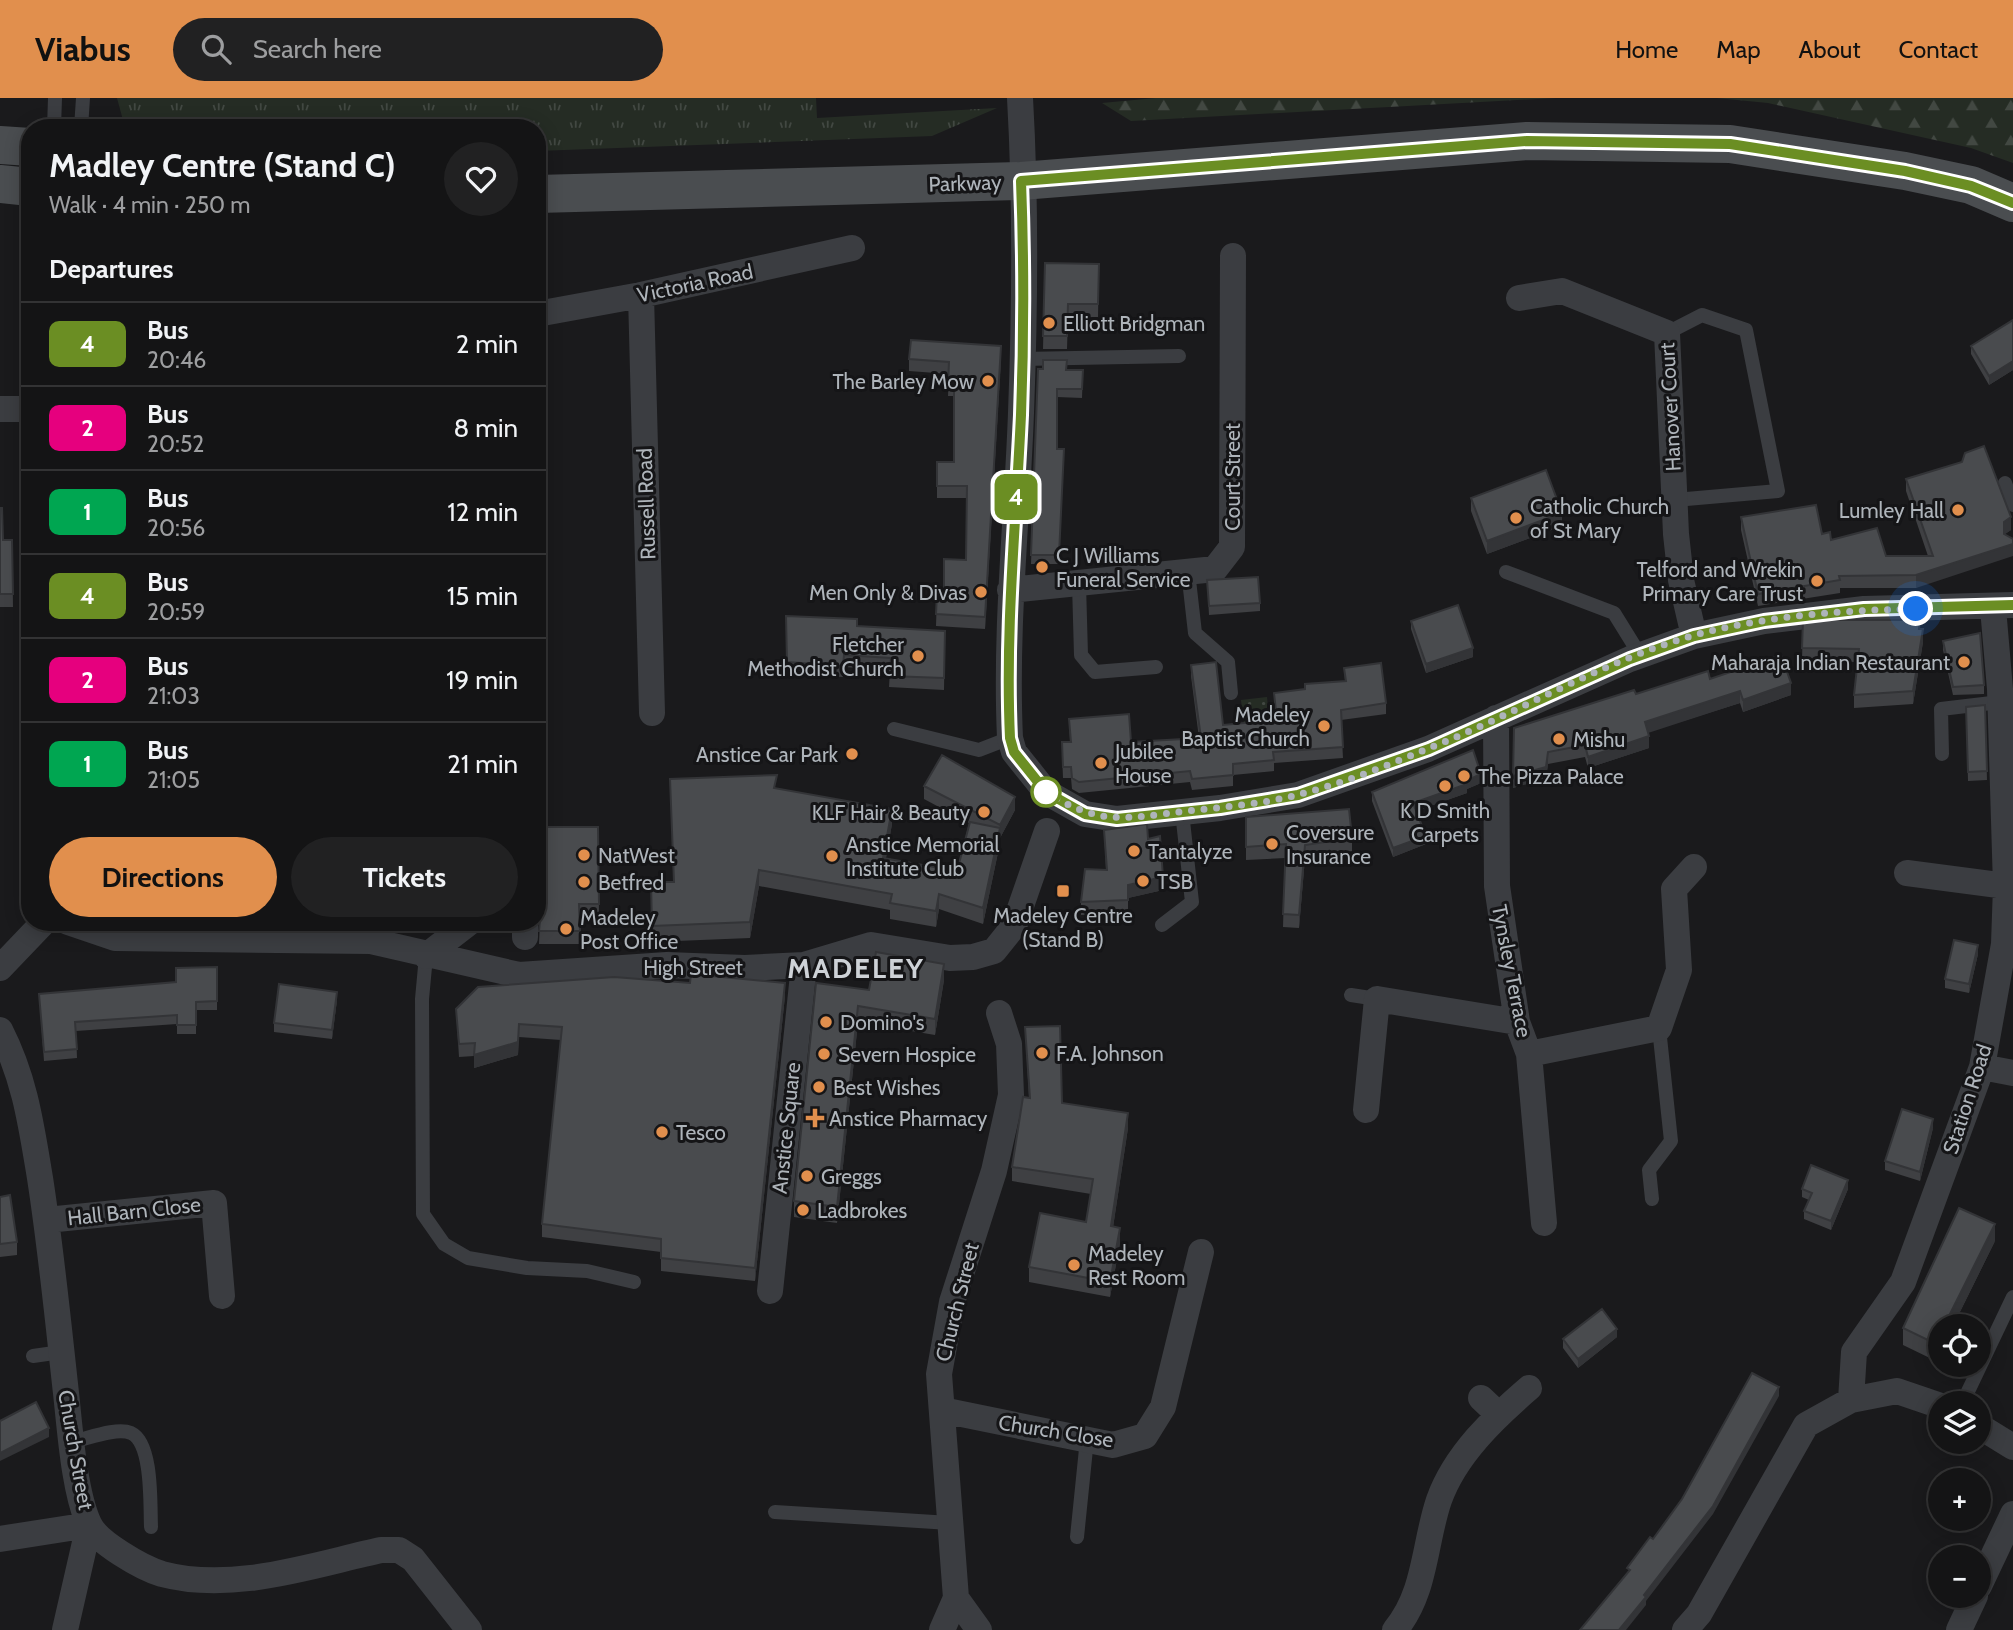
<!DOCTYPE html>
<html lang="en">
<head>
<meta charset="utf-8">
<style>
	body { margin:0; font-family:Cabin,sans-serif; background:#212122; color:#f1f3f6; height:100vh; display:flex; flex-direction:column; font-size:26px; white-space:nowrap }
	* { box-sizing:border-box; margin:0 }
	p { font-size:23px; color:#9d9ea0 }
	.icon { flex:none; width:38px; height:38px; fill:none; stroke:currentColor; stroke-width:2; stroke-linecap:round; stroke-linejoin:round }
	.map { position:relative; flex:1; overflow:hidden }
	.panel { position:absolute; left:21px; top:21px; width:525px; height:812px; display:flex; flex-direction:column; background:#141415; border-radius:28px; box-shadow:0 4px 18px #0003,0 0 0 2px #333334 }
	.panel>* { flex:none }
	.badge { padding:0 14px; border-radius:10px; font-size:24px; line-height:46px }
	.buttons { position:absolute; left:1928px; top:1216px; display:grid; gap:14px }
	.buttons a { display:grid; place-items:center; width:63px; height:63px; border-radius:50%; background:#141415; box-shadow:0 4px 18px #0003,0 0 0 2px #333334; font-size:35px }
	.you { position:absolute; width:35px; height:35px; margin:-18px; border:5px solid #fff; border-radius:50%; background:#1a73e8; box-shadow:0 0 0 10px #1a73e833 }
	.map>.badge { position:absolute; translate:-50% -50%; box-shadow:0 0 0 4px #fff }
	h2 { padding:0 28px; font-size:26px; line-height:63px }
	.round { display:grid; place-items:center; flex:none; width:74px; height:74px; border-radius:37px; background:#212122 }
	.summary { display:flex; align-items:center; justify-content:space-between; height:119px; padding:0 28px }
	h1 { font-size:33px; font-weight:700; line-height:52px }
	.cta { display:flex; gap:14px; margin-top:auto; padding:14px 28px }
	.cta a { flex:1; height:80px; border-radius:42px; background:#e18f4d; color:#111; font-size:28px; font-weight:700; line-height:80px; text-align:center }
	.cta a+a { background:#212122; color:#f1f3f6 }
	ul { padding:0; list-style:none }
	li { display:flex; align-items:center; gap:21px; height:84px; padding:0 28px; border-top:2px solid #333334 }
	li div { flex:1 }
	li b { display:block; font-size:26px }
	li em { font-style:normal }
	li .badge { min-width:77px; font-weight:700; text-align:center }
	header { display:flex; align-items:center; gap:42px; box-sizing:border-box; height:98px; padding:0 35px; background:#e18f4d; color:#111 }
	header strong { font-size:33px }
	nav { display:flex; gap:38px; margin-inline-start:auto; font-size:24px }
	.search { width:490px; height:63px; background:#212122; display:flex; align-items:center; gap:18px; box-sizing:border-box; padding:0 24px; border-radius:38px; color:#9d9ea0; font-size:26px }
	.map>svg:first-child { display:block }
</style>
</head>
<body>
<header>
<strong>Viabus</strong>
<div class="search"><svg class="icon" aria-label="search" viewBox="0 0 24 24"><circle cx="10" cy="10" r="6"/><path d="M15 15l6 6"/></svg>Search here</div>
<nav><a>Home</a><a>Map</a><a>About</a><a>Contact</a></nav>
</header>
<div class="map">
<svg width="2013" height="1532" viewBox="0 0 2013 1532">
	<defs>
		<pattern id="grass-tufts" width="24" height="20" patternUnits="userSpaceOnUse" patternTransform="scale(1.75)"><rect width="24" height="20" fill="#252c24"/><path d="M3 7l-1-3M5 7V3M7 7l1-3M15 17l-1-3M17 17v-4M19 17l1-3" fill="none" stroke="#424842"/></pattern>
		<pattern id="forest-firs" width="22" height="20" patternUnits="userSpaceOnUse" patternTransform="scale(1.75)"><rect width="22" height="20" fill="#252c24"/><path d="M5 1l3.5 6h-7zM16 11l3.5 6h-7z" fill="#424842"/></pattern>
		<pattern id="garden-dots" width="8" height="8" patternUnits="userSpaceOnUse" patternTransform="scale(1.75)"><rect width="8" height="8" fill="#252c24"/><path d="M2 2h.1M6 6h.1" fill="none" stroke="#424842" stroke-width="1.8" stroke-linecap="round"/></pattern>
	</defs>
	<rect width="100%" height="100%" fill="#1a1a1c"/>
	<path fill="url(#grass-tufts)" d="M117,0H816L817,20L997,10L932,38L537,53V30H135L123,22Z"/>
	<path fill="url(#forest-firs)" d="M1156,0H1556L1131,23L1102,5Z
		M1717,0H2013V65L1971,50L1768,5Z"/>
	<path fill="url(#garden-dots)" d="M1267,599L1270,634L1245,636L1241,602Z"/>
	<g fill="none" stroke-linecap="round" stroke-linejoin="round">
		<path stroke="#3b3d41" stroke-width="14" d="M54,30L55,0
			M81,30L83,0
			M1667,235L1702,217L1746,232L1778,393L1675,402
			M1022,261L1179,258
			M2005,385L2013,407
			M1188,473L1195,535L1228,564L1231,595
			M1506,474L1614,515L1640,557
			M1079,486L1081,557L1095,574L1156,569
			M894,631L979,652L1010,640
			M1942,656L1941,611L2000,604
			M1162,827L1192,804L1182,714
			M426,858L422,901L423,1116L444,1146L468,1160L527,1170L587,1173L634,1184
			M1351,897L1377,901
			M1652,1101L1649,1072L1671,1043L1659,930
			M33,1258L61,1254
			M1962,1306L2013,1199
			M71,1344C87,1341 116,1329 131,1335C153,1345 150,1407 151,1429
			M775,1414L950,1425
			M1077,1439L1087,1341"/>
		<path stroke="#3b3d41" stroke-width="26" d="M1020,0C1026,104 1025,210 1021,315C1017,423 1005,531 1010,640L1014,654L1046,694L1085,716L1117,721L1220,710L1298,697L1428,651L1630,561L1694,538L1764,523L1864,511L2013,507
			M641,197L652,615
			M1519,200L1562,193L1667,235L1676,436L1681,482L1694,538
			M537,216L641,197L852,150
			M0,311H30
			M1010,492L1215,471L1232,449L1233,158
			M1496,620L1497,788L1517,924L1529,956L1544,1125
			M1907,775L2006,788
			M68,824L115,840L371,843L519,877L667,867L745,870L804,867L871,847L950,860L973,859L994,853L1014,828L1047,733
			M525,839V824
			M426,858L470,824
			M0,870L44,824
			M0,932C25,981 31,1026 40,1080C51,1151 58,1223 66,1295C70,1331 74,1393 89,1426C97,1444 142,1470 162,1476C233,1495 312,1467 381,1452H399L413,1461L469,1532
			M1529,956L1659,930L1679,872L1674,791L1694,769
			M1982,969L2013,975
			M1366,1012L1377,901L1517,924
			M47,1122L214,1105L222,1198
			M770,1193L804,867
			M1481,1300L1499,1317
			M1851,1302L1854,1254L1903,1184L1982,969L2004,846L2006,788L2000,591L1993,510
			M942,1312L1113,1347L1145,1338L1163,1309L1201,1154
			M1979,1328L2013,1349
			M0,1441L89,1427L65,1532
			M1979,1488L2013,1416
			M956,1500L979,1532
			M942,1532L956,1500L939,1276L952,1204L994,1073L1011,997L1009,946L999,915
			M1395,1532C1426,1495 1424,1446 1439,1402C1455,1357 1494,1320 1529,1290
			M1685,1532L1699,1516L1806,1327L1851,1302L1897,1293L1941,1308
			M1959,1532L1975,1498"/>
		<path stroke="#4a4d50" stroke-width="38" d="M0,47L30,49
			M0,86L30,89
			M537,96L1021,83L1527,43L1730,46L1905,73L1971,87L2013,105"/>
	</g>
	<path fill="#3f4043" d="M1045,165L1099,166L1098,219H1068L1067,251H1043Z
		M2013,222V272L1989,287L1971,256V248Z
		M1001,260L985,531L936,528L937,495H944L966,462L967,400H937V364H954V298H948L949,276L909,273V261Z
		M1038,271L1083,272L1082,300L1057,299V351H1064L1059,466H1031Z
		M1962,364L2011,432L1916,490H1840V495L1758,508L1741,432V419L1822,436L1831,442L1886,458H1928L1906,393V381Z
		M1471,400L1562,428L1487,456L1471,413Z
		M0,410L3,442H12L13,509H0Z
		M1207,482L1260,505V513L1209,517Z
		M786,518L857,528L945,533L944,592L889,589L890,572L844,569L843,579L787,576Z
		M1803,522L1923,544L1913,606L1854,610V597L1858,564L1802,563Z
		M1411,523L1473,559L1426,575L1411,531Z
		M1943,543L1984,587V596L1953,597L1943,552Z
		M1191,567L1223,627L1276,622L1274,606V595L1305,591L1345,583L1344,570L1386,605V616L1341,622L1343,660L1274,665V673L1233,677V688L1192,692L1190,684L1079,695L1072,691L1071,680H1063L1062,655V644H1070L1069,621L1131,644L1199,640L1191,578Z
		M1710,581L1791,597L1743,614L1740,605L1648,634L1649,650L1588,670L1585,659L1548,666L1546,680L1513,690L1514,630Z
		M1985,607L1987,682L1968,683L1966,609Z
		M670,681L777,690L892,726L886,760L957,773L969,725L924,701V688L1015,712L1000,740V745L983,826L939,811L936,829L890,821V812L759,788L750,840L652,844L651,784H674Z
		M1481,685L1467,691V695L1416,713L1426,746L1393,759L1372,703V694Z
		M1246,719L1352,740V753L1305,760L1299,830L1283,829L1285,760L1246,762Z
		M537,729H598L599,819H579L580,846H539L540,822L537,817Z
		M1104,732L1148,741L1163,792L1128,800V815L1081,817V804L1106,772Z
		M1978,856L1969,895L1945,890V881Z
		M217,869V912H196V936H177V926L76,933L77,960L44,963L39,896L176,884Z
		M944,882L935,937L858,924L837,1125L794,1119V1103L816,885L869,892Z
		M785,898L755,1183L661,1173V1154L542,1139V1126L561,942L519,939L518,957L474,970V958L459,959L456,911Z
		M337,902L332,941L274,934V925Z
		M1025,929L1062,1005L1128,1030L1113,1129L1120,1145L1110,1199L1029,1184V1169L1086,1124L1091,1096L1012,1083V1069L1029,1000Z
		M1933,1030L1920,1083L1885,1072V1063Z
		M1802,1091H1848L1831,1132L1804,1121V1113L1809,1102L1802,1099Z
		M0,1099L17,1144V1157L0,1159Z
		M1995,1143L1953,1228H1941V1253L1936,1263L1903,1247V1230Z
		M1617,1239L1578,1270L1563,1250V1241Z"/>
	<path fill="#333437" d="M1001,248V260L985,531V519Z
		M2013,263V272L1989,287V278Z
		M1562,415V428L1487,456V443Z
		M2011,419V432L2004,437V424Z
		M2013,446V458L1916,490V477Z
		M1923,531V544L1913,606V593Z
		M1473,550V559L1426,575V566Z
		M1791,585V597L1743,614V602Z
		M1740,593V605L1645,636V624Z
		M1649,638V650L1588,670V659Z
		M1548,654V666L1546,680L1513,690V678Z
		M1481,676V685L1467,691V695L1413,714V705Z
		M1015,699V712L1000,740V745L983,826V810L1000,727Z
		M892,711V726L883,776V760Z
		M1426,738V746L1393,759V750Z
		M1305,747V760L1299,830V817Z
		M759,772V788L750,840V824Z
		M1163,779V792L1128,800V787Z
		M939,796V811L936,829V813Z
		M1978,847V856L1969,895V886Z
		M944,866V882L935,937V921Z
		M785,885V898L755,1183V1170Z
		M337,894V902L332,941V932Z
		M858,908V924L837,1125V1109Z
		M519,926L518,957L474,970V957Z
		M1128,1015V1030L1111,1143V1128Z
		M1933,1021V1030L1920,1083V1074Z
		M1848,1082V1091L1831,1132V1123Z
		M1995,1126V1143L1953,1228H1944Z
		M1120,1130V1145L1110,1199V1184Z
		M1617,1231V1239L1578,1270V1261Z
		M1941,1236V1253L1936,1263V1246Z
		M1779,1289V1298L1713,1416L1646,1503V1507L1626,1532H1619L1644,1497Z
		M49,1330V1339L0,1363V1355Z"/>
	<path fill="#494b4e" stroke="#333437" stroke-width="2" d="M1045,165L1099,166L1098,206H1068L1067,238H1043Z
		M2013,222V263L1989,278L1971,248Z
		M911,242L1001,248L985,519L936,516L937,495H944V461L966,462L967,388H937V364H954V286H948L949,264L909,261Z
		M1043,262H1067L1066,272H1083L1082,291H1057V351H1064L1059,457H1031L1038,271H1043Z
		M1984,348L2011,419L2004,424V436L2013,441V446L1916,477L1839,478L1840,482L1758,496L1741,419L1816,407L1822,436L1830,434L1831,442L1877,430L1886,458H1933L1906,381L1962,364L1965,355Z
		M1546,372L1562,415L1487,443L1471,400Z
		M0,410H2L3,442H12L13,496H0Z
		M1258,479L1260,505L1209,508L1207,482Z
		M1458,507L1473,550L1426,566L1411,523Z
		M786,518L857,521V528L945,533L944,580L889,578L891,560L844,557L843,568L787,564Z
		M1803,522H1920L1919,531H1923L1913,593L1854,597L1859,551L1802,550Z
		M1980,535L1984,587L1953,589L1943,543Z
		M1781,557L1791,585L1743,602L1740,593L1645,624L1649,638L1588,659L1585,647L1548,654L1546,669L1513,678L1514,630L1634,592L1636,596L1708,573L1710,581Z
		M1216,564L1223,627L1277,622L1274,595L1305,591V586L1346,583L1344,570L1381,565L1386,605L1341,612L1343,649L1273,654L1274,662L1233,666V677L1192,681L1190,673L1079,684L1072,680L1071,669H1063L1062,644H1071L1069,621L1129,616L1131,644L1201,640L1191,567Z
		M1985,607L1987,673L1968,674L1966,609Z
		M1473,652L1481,676L1466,683L1467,686L1413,705L1426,738L1393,750L1372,694Z
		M942,657L1015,699L1000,727L924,688Z
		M777,677L774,690L892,711L883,760L957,773L970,724L1000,730L983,810L939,796L936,813L890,805L892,796L759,772L750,824L652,828L651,784H674L670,681Z
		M1349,711L1352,740L1305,747L1299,817L1283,816L1286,746L1246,749V719Z
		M1147,726L1148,741L1160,738L1163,779L1128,787V802L1081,804L1085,771L1107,772L1104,732Z
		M537,729H598L599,806H579L580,833H539L541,811L537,804Z
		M1954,842L1978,847L1969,886L1945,881Z
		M876,854L944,866L935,921L858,908L837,1109L794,1103L816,885L869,892Z
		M217,869V903L196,904V927H177V917L75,924L77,951L44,954L39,896L176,884V870Z
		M691,876L785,885L755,1170L661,1160V1141L542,1126L562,929L519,926L518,944L474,957L475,945L459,946L456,911L478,889L614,879L690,885Z
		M279,886L337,894L332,932L274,925Z
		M1060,928L1062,1005L1128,1015L1111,1128L1120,1130L1110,1184L1029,1169L1040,1115L1086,1124L1093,1081L1012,1069L1023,999L1030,1000L1025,929Z
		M1902,1011L1933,1021L1920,1074L1885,1063Z
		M1811,1067L1848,1082L1831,1123L1804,1113L1812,1095L1802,1091Z
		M10,1097L17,1144L0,1146V1099Z
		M1959,1110L1995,1126L1944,1228H1941V1236L1936,1246L1903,1230Z
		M1602,1211L1617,1231L1578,1261L1563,1241Z
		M1752,1275L1779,1289L1713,1408L1644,1497L1646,1499L1619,1532H1580L1630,1472L1627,1470L1650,1439L1653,1441L1682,1401Z
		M36,1304L49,1330L0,1355V1323Z"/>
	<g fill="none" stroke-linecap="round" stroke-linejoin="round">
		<defs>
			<path id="line" d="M2013,105L1971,88L1905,73L1730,46L1527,43L1021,83C1024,161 1024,239 1021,317C1016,425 1005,532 1010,640L1014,654L1046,694L1085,716L1117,721L1220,710L1298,697L1429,651L1630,561L1694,538L1764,523L1864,511L2013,507"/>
		</defs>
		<use href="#line" stroke="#fff" stroke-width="16"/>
		<use href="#line" stroke="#6b8e23" stroke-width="10"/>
		<path stroke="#aeb4ba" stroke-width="7" stroke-dasharray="0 12.6" d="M1046,694C1101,729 1126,720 1187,713C1224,709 1262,706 1297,697C1341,686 1386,668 1427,651C1517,616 1602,563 1695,537C1766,518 1842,512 1916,511"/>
	</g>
	<g fill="#e18f4d" stroke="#151517" stroke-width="2.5">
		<circle cx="1049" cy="225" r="7"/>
		<circle cx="988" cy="283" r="7"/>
		<circle cx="1958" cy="412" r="7"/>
		<circle cx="1516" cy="420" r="7"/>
		<circle cx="1042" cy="469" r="7"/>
		<circle cx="1817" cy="483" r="7"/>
		<circle cx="981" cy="494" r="7"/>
		<circle cx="918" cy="558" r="7"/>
		<circle cx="1964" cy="564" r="7"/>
		<circle cx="1324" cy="628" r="7"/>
		<circle cx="1559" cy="641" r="7"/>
		<circle cx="852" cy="656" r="7"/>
		<circle cx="1101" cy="665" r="7"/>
		<circle cx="1464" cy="678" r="7"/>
		<circle cx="1445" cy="688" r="7"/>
		<circle cx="984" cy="714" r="7"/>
		<circle cx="1272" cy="746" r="7"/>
		<circle cx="1134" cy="753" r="7"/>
		<circle cx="584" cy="757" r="7"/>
		<circle cx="832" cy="758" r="7"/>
		<circle cx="1143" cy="783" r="7"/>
		<circle cx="584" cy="784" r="7"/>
		<rect x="1056" y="786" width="14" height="14" rx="3.5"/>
		<circle cx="566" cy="831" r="7"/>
		<circle cx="826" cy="924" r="7"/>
		<circle cx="1042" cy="955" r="7"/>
		<circle cx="824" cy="956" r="7"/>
		<circle cx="819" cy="989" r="7"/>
		<path d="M811.5 1009.5h7v7h7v7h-7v7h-7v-7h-7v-7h7z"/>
		<circle cx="662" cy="1034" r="7"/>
		<circle cx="807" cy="1078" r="7"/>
		<circle cx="803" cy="1112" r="7"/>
		<circle cx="1074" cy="1167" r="7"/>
	</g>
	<circle fill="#fff" stroke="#6b8e23" stroke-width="3.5" cx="1046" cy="694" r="14"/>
	<g text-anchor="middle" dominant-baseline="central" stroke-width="6" stroke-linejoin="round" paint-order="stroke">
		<g font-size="21" fill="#aeb4ba" stroke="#151517">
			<text transform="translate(965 85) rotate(-2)">Parkway</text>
			<text transform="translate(695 185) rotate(-12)">Victoria Road</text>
			<text transform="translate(1670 309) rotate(-93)">Hanover Court</text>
			<text transform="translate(1232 379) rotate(-90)">Court Street</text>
			<text transform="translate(646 406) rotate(-92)">Russell Road</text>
			<text x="693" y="869">High Street</text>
			<text transform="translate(1512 873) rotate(79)">Tynsley Terrace</text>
			<text transform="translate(1967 1001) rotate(-72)">Station Road</text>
			<text transform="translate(786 1030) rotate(-84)">Anstice Square</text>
			<text transform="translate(134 1113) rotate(-6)">Hall Barn Close</text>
			<text transform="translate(957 1204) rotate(-76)">Church Street</text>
			<text transform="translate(1056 1333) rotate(9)">Church Close</text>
			<text transform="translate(76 1352) rotate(80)">Church Street</text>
		</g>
		<g font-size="21" fill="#aeb4ba" stroke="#151517" text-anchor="start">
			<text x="1063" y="225">Elliott Bridgman</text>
			<text x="974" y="283" text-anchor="end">The Barley Mow</text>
			<text x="1530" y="408">Catholic Church<tspan x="1530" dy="24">of St Mary</tspan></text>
			<text x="1944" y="412" text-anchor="end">Lumley Hall</text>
			<text x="1056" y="457">C J Williams<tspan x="1056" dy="24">Funeral Service</tspan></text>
			<text x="1803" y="471" text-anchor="end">Telford and Wrekin<tspan x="1803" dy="24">Primary Care Trust</tspan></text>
			<text x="967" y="494" text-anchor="end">Men Only &amp; Divas</text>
			<text x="904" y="546" text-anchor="end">Fletcher<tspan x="904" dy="24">Methodist Church</tspan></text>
			<text x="1950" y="564" text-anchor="end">Maharaja Indian Restaurant</text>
			<text x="1310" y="616" text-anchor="end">Madeley<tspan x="1310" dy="24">Baptist Church</tspan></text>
			<text x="1573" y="641">Mishu</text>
			<text x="1115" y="653">Jubilee<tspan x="1115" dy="24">House</tspan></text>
			<text x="838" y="656" text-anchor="end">Anstice Car Park</text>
			<text x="1478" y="678">The Pizza Palace</text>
			<text x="1445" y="712" text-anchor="middle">K D Smith<tspan x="1445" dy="24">Carpets</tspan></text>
			<text x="970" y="714" text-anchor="end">KLF Hair &amp; Beauty</text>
			<text x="1286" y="734">Coversure<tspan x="1286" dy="24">Insurance</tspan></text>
			<text x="846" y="746">Anstice Memorial<tspan x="846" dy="24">Institute Club</tspan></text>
			<text x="1148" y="753">Tantalyze</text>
			<text x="598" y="757">NatWest</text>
			<text x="1157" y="783">TSB</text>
			<text x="598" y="784">Betfred</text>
			<text x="1063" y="817" text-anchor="middle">Madeley Centre<tspan x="1063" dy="24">(Stand B)</tspan></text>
			<text x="580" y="819">Madeley<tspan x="580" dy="24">Post Office</tspan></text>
			<text x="840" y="924">Domino's</text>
			<text x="1056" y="955">F.A. Johnson</text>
			<text x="838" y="956">Severn Hospice</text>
			<text x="833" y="989">Best Wishes</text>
			<text x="829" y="1020">Anstice Pharmacy</text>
			<text x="676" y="1034">Tesco</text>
			<text x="821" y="1078">Greggs</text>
			<text x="817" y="1112">Ladbrokes</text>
			<text x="1088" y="1155">Madeley<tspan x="1088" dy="24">Rest Room</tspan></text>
		</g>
		<g font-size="28" font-weight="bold" letter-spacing="2" fill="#ced2d7" stroke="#151517">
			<text x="856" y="870">MADELEY</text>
		</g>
	</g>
</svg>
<div class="buttons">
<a><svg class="icon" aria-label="locate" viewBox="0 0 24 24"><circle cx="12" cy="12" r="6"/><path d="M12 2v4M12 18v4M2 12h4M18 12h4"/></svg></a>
<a><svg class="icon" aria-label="layers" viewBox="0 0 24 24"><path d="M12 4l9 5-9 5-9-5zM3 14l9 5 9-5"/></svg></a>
<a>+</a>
<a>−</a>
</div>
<div class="you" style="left:1916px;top:511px"></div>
<b class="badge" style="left:1016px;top:399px;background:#6b8e23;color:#fff">4</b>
<section class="panel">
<div class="summary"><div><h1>Madley Centre (Stand C)</h1><p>Walk · 4 min · 250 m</p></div><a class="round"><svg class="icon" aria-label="heart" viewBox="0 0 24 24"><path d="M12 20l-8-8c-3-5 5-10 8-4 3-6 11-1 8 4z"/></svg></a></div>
<h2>Departures</h2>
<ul>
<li><span class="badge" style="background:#6b8e23;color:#fff">4</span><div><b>Bus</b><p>20:46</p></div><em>2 min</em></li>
<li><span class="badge" style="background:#e6007e;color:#fff">2</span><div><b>Bus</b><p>20:52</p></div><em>8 min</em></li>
<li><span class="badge" style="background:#00a651;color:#fff">1</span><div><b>Bus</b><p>20:56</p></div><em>12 min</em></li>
<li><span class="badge" style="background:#6b8e23;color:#fff">4</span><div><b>Bus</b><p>20:59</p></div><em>15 min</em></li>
<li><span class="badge" style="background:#e6007e;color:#fff">2</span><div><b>Bus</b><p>21:03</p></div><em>19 min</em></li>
<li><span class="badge" style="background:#00a651;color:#fff">1</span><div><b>Bus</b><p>21:05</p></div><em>21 min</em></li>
</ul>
<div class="cta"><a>Directions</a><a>Tickets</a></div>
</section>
</div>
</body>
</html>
